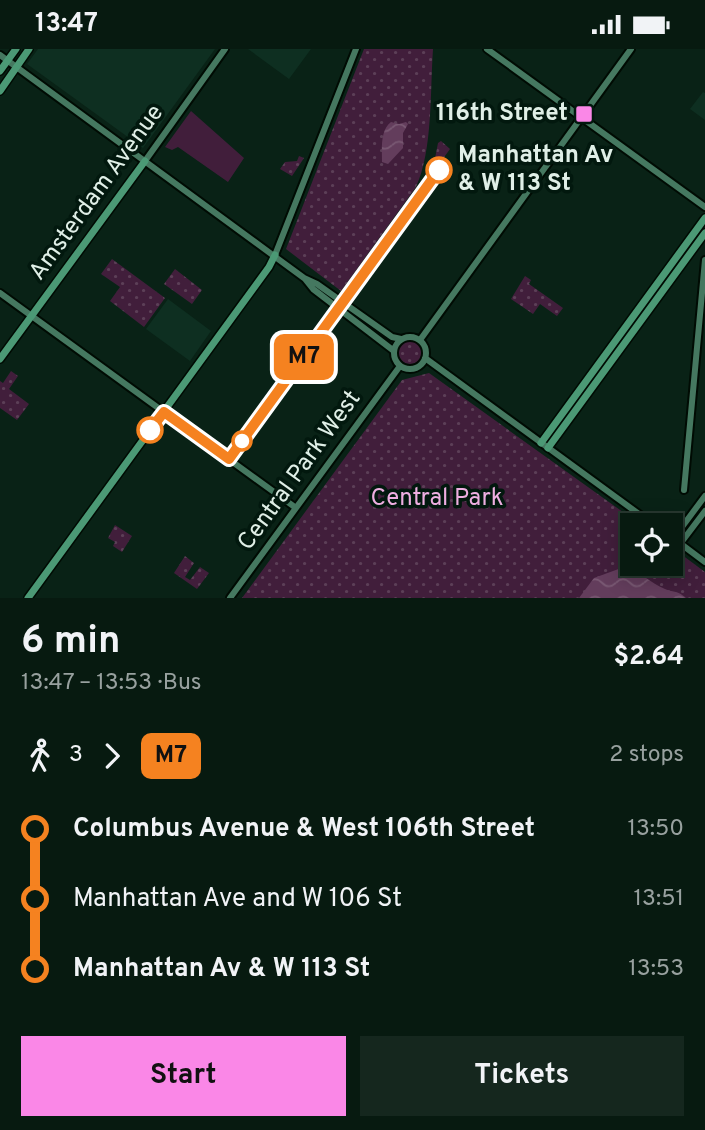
<!DOCTYPE html>
<html lang="en">
<head>
<meta charset="utf-8">
<style>
	body { margin:0; font-family:Overpass,sans-serif; background:#15271e; color:#f1f3f6; height:100vh; display:flex; flex-direction:column; font-size:26px; white-space:nowrap }
	* { box-sizing:border-box; margin:0 }
	p { font-size:23px; color:#98a19f }
	.icon { flex:none; width:38px; height:38px; fill:none; stroke:currentColor; stroke-width:2; stroke-linecap:round; stroke-linejoin:round }
	.map { position:relative; height:549px; overflow:hidden }
	.sheet { display:flex; flex-direction:column; background:#071a10; flex:1 }
	.sheet>* { flex:none }
	.badge { padding:0 14px; border-radius:10px; font-size:24px; line-height:46px }
	.buttons { position:absolute; left:620px; top:464px; display:grid; gap:14px }
	.buttons a { display:grid; place-items:center; width:63px; height:63px; border-radius:0px; background:#071a10; box-shadow:0 4px 18px #0003,0 0 0 2px #283830; font-size:35px }
	.map>.badge { position:absolute; translate:-50% -50%; box-shadow:0 0 0 4px #fff }
	.legs { display:flex; align-items:center; gap:10px; height:77px; padding:0 21px; font-size:23px }
	.legs p { margin-inline-start:auto }
	.summary { display:flex; align-items:center; justify-content:space-between; height:119px; padding:0 21px }
	h1 { font-size:38px; font-weight:700; line-height:52px }
	.cta { display:flex; gap:14px; margin-top:auto; padding:14px 21px }
	.cta a { flex:1; height:80px; border-radius:0px; background:#fa87e7; color:#111; font-size:28px; font-weight:700; line-height:80px; text-align:center }
	.cta a+a { background:#15271e; color:#f1f3f6 }
	ul { padding:0 21px; list-style:none }
	li { display:flex; align-items:center; gap:24px; height:70px; font-size:26px }
	li i { display:grid; place-items:center; width:10px; height:100%; margin:0 9px; background:currentColor }
	li i::after { content:''; width:18px; height:18px; margin:-9px; border:5px solid; border-radius:50%; background:#071a10 }
	li p { margin-inline-start:auto }
	li:first-child i { background:linear-gradient(#0000 50%,currentColor 0) }
	li:last-child i { background:linear-gradient(currentColor 50%,#0000 0) }
	.status { display:flex; justify-content:space-between; align-items:center; height:49px; padding:0 35px; background:#071a10; direction:ltr }
	.status svg { height:19px; fill:currentColor }
	.map>svg:first-child { display:block }
</style>
</head>
<body>
<div class="status"><b>13:47</b><svg viewBox="0 0 49 12"><path d="M0 12V9h3v3zM5 12V6h3v6zM10 12V3h3v9zM15 12V0h3v12zM26 1h20v11H26zM47 4h2v5h-2z"/></svg></div>
<div class="map">
<svg width="705" height="549" viewBox="0 0 705 549">
	<defs>
		<pattern id="park-dots" width="8" height="8" patternUnits="userSpaceOnUse" patternTransform="scale(1.75)"><rect width="8" height="8" fill="#411e3b"/><path d="M2 2h.1M6 6h.1" fill="none" stroke="#5c3f57" stroke-width="1.8" stroke-linecap="round"/></pattern>
		<pattern id="water-waves" width="16" height="10" patternUnits="userSpaceOnUse" patternTransform="scale(1.75)"><rect width="16" height="10" fill="#633d5c"/><path d="M0 5q4-4 8 0t8 0" fill="none" stroke="#795973"/></pattern>
	</defs>
	<rect width="100%" height="100%" fill="#092216"/>
	<path fill="#0e2f21" d="M38,0H215L143,99L27,15Z
		M248,0H311L289,30Z
		M703,43L705,44V71L690,60Z
		M168,250L211,282L190,312L146,280Z"/>
	<path fill="#411e3b" d="M191,62L244,109L228,133L178,98L172,101L165,98Z"/>
	<path fill="url(#park-dots)" d="M364,0H433C430,42 433,101 416,138L341,242L286,200Z
		M441,92L450,100L432,125L438,94Z
		M299,107L304,109L292,127L280,120L285,113L297,112Z
		M112,210L165,249L144,278L110,252L120,238L101,225Z
		M175,220L202,241L192,255L164,235Z
		M525,227L531,231L529,235L563,259L557,267L540,255L533,265L511,250Z
		M398 303a12 12 0 1 1 24 0a12 12 0 1 1-24 0Z
		M11,322L18,327L9,340L29,355L17,371L0,359V332L3,334Z
		M429,324L641,476H632V514H670V497L705,523V549H242L402,331Z
		M115,476L132,487L122,503L113,497L115,493L108,489Z
		M185,507L194,514L185,528L190,531L200,518L209,524L197,540L174,524Z"/>
	<path fill="url(#water-waves)" d="M391,73L399,75L406,73L408,75L403,84V99L388,115L382,113C382,100 380,81 391,73Z
		M624,518C639,521 650,534 665,540C675,544 677,541 686,549H579L594,529Z"/>
	<g fill="none" stroke-linecap="round" stroke-linejoin="round">
		<defs>
			<path id="secondary" d="M487,0L705,158
				M0,6L304,229L317,235L392,288L401,290
				M145,112L225,0
				M275,206L356,0
				M305,230L313,240L394,302
				M0,244L296,459
				M394 304a16 16 0 1 1 32 0a16 16 0 1 1-32 0Z
				M420,291L631,0
				M425,309L654,476
				M684,441L705,211
				M673,489L705,513
				M673,490L705,447
				M680,495L705,462
				M230,549L400,317"/>
			<path id="primary" d="M0,22L16,0
				M0,42L29,0
				M0,310L145,112
				M541,394L705,169
				M548,399L705,184
				M28,549L269,218L275,206"/>
		</defs>
		<use href="#secondary" stroke="#000b03" stroke-width="10"/>
		<use href="#primary" stroke="#000b03" stroke-width="10"/>
		<use href="#secondary" stroke="#457860" stroke-width="6"/>
		<use href="#primary" stroke="#4b9975" stroke-width="7"/>
	</g>
	<g fill="none" stroke-linecap="round" stroke-linejoin="round">
		<defs>
			<path id="line-1" d="M150,381L164,363L229,410L439,121"/>
		</defs>
		<use href="#line-1" stroke="#fff" stroke-width="16"/>
		<use href="#line-1" stroke="#f58220" stroke-width="10"/>
	</g>
	<rect fill="#fa87e7" stroke="#02180e" stroke-width="2.5" x="575" y="56" width="18" height="18" rx="3.5"/>
	<g fill="#fff" stroke="#f58220" stroke-width="3.5">
		<circle cx="439" cy="121" r="12"/>
		<circle cx="150" cy="381" r="12"/>
		<circle cx="242" cy="392" r="9"/>
	</g>
	<g text-anchor="middle" dominant-baseline="central" stroke-width="7" stroke-linejoin="round" paint-order="stroke">
		<g font-size="24" font-weight="bold" fill="#e0efe7" stroke="#02180e" text-anchor="end">
			<text x="568" y="65">116th Street</text>
		</g>
		<g font-size="24" font-weight="bold" fill="#e0efe7" stroke="#02180e" text-anchor="start">
			<text x="458" y="107">Manhattan Av<tspan x="458" dy="28">&amp; W 113 St</tspan></text>
		</g>
		<g font-size="24" fill="#e0efe7" stroke="#02180e">
			<text transform="translate(97 144) rotate(-54)">Amsterdam Avenue</text>
			<text transform="translate(300 422) rotate(-54)">Central Park West</text>
		</g>
		<g font-size="24" fill="#eeaee1" stroke="#02180e">
			<text x="437" y="450">Central Park</text>
		</g>
	</g>
</svg>
<div class="buttons">
<a><svg class="icon" aria-label="locate" viewBox="0 0 24 24"><circle cx="12" cy="12" r="6"/><path d="M12 2v4M12 18v4M2 12h4M18 12h4"/></svg></a>
</div>
<b class="badge" style="left:304px;top:308px;background:#f58220;color:#111">M7</b>
</div>
<section class="sheet">
<div class="summary"><div><h1>6 min</h1><p>13:47 – 13:53 · Bus</p></div><b>$2.64</b></div>
<div class="legs"><svg class="icon" aria-label="walk" viewBox="0 0 24 24"><circle cx="13" cy="4" r="2"/><path d="M13 8l-2 6 4 7M11 14l-3 7M7 12l3-4h3l4 4"/></svg>3<svg class="icon" aria-label="forward" viewBox="0 0 24 24"><path d="M9 5l7 7-7 7"/></svg><b class="badge" style="background:#f58220;color:#111">M7</b><p>2 stops</p></div>
<ul>
<li><i style="color:#f58220"></i><b>Columbus Avenue &amp; West 106th Street</b><p>13:50</p></li>
<li><i style="color:#f58220"></i><span>Manhattan Ave and W 106 St</span><p>13:51</p></li>
<li><i style="color:#f58220"></i><b>Manhattan Av &amp; W 113 St</b><p>13:53</p></li>
</ul>
<div class="cta"><a>Start</a><a>Tickets</a></div>
</section>
</body>
</html>
